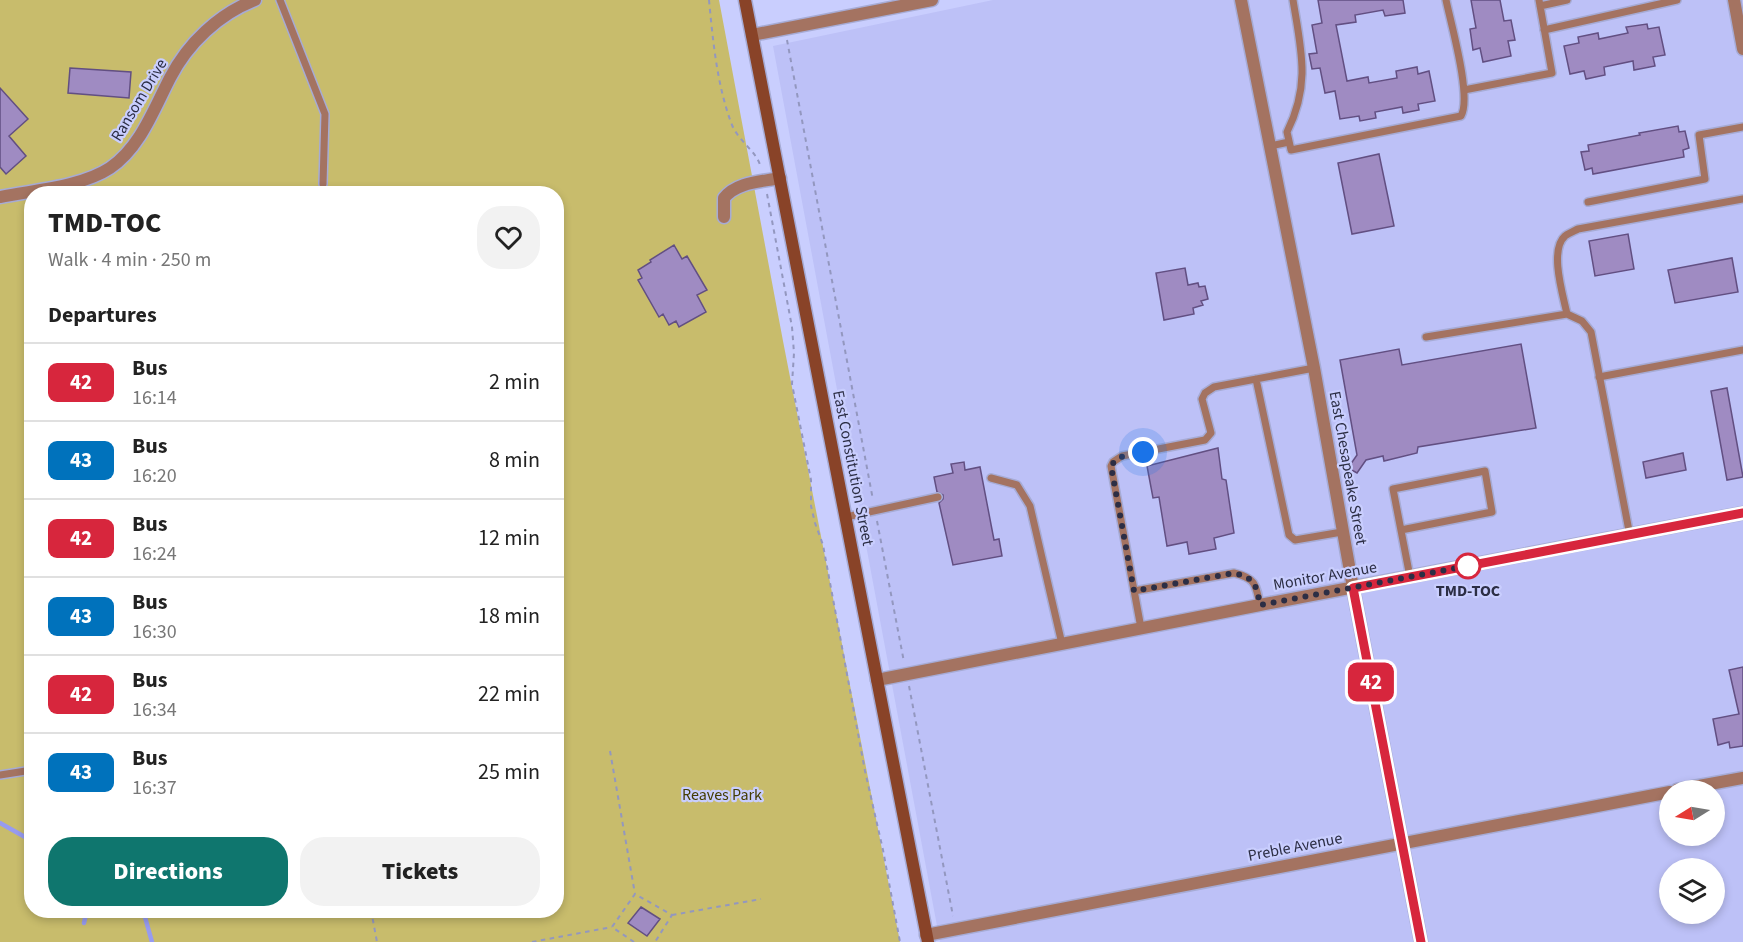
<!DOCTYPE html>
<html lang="en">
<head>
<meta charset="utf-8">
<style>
	body { margin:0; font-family:"Source Sans 3",sans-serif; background:#f2f2f2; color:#222; height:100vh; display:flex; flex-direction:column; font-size:22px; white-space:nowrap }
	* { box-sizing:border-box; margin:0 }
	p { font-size:20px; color:#767676 }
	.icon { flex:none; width:33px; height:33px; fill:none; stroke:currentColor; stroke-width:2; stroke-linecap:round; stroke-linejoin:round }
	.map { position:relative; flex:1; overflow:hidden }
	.panel { position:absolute; left:24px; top:186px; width:540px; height:732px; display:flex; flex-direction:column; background:#fff; border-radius:24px; box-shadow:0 3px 9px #0003 }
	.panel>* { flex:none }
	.badge { padding:0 12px; border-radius:9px; font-size:21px; line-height:39px }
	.needle { width:39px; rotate:259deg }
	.fabs { position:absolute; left:1659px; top:780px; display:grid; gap:12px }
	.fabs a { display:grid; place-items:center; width:66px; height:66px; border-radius:50%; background:#fff; box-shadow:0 3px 9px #0003; font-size:30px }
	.you { position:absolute; width:30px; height:30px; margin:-15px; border:4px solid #fff; border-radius:50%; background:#1a73e8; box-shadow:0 0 0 9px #1a73e833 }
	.map>.badge { position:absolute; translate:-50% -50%; box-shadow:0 0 0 3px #fff }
	h2 { padding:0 24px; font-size:22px; line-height:54px }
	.round { display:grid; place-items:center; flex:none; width:63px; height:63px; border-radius:24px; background:#f2f2f2 }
	.overview { display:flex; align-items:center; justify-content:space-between; height:102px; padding:0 24px }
	h1 { font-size:28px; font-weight:800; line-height:45px }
	.button { display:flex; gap:12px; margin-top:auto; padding:12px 24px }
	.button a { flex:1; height:69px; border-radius:24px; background:#0f766e; color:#fff; font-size:24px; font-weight:800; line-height:69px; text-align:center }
	.button a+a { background:#f2f2f2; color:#222 }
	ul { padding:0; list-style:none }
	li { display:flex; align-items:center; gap:18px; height:78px; padding:0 24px; border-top:2px solid #e0e0e0 }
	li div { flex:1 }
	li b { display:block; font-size:22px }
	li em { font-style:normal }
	li .badge { min-width:66px; font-weight:700; text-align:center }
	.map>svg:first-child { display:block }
</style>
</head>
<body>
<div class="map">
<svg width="1743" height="942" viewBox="0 0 1743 942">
	<rect width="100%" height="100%" fill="#c9cefe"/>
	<path fill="#bdc1f7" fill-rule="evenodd" d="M993,0H1743V942H940L773,46ZM1670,790H1714V836H1670ZM1670,868H1714V914H1670Z"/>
	<path fill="#c8bc6c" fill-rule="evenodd" d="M0,0H719L783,341L900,942H0ZM32,194H556V910H32Z"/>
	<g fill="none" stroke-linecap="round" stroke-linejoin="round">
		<path stroke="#979bf0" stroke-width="4.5" d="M0,823L32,841
			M143,910L152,942
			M84,923L87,910"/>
	</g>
	<path fill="#9f8bc2" stroke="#624f82" stroke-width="1.5" d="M1318,0H1403L1405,13L1385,16L1383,10L1355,15L1356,22L1336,25L1347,81L1368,77L1369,83L1397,78L1396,71L1417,67L1418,74L1429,71L1435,101L1418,104L1419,110L1403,113L1402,107L1375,112L1376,118L1360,121L1359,116L1340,119L1335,91L1325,93L1320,68L1312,69L1309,54L1317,53L1312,25L1322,23Z
		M1471,0H1500L1504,21L1511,20L1515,40L1508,41L1511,56L1483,62L1480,48L1473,50L1470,29L1476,28Z
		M1647,24L1648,29L1659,27L1665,55L1653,57L1655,66L1634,70L1633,61L1604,67L1605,75L1586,79L1584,71L1570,74L1564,46L1579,43L1578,37L1598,33L1599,39L1628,33L1626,27Z
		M70,68L131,72L129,98L68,93Z
		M0,88L28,119L9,136L26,156L6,174L0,167Z
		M1678,126L1679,132L1685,131L1689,148L1683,150L1684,157L1593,174L1592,168L1585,170L1581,152L1589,151L1588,145L1640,135L1639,133Z
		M1379,154L1394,226L1352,234L1338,163Z
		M1628,234L1634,269L1595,276L1589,241Z
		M674,245L682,259L687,256L707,290L697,295L706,312L679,327L676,321L669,325L663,314L659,317L638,280L642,278L638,270L651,262L650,260Z
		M1732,258L1738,292L1675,303L1668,270Z
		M1185,268L1188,285L1198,283L1199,287L1205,286L1208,299L1201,301L1203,305L1193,308L1194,314L1164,320L1156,273Z
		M1521,344L1536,428L1418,447L1417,453L1384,461L1383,456L1366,460L1357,473L1348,468L1357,455L1340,360L1399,349L1402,365Z
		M1727,388L1743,477L1727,480L1711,391Z
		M1218,448L1222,479L1226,480L1234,533L1214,538L1216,549L1189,554L1187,542L1167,546L1159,497L1153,498L1147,466Z
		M1683,453L1686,470L1646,478L1643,462Z
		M964,462L965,470L980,467L994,540L999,539L1002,556L953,565L939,503L943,499V495L937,492L934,477L953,473L951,464Z
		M1743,667V746L1730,748L1729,742L1718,745L1713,719L1739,714L1729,670Z
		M641,907L660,919L647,936L628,923Z"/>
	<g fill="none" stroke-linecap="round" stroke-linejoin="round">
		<defs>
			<path id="service" d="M280,0L325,114L323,184
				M1293,0C1301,50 1311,84 1287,132L1291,150L1461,116C1472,97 1451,24 1446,0
				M1540,6L1567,0
				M1544,30L1677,0
				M1464,90L1552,73L1539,0
				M1270,146L1289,142
				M1588,202L1705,179L1699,135L1743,127
				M1567,314C1563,295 1549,250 1565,236C1569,233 1574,231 1578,229L1743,199
				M1426,337L1567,314L1582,321L1591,332L1630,536
				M1599,377L1743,350
				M1256,379L1289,535L1295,540L1342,532
				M991,478L1017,485L1030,506L1062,644
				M846,517L938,497
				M1401,530L1492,512L1485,471L1393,489L1410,577
				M1134,591L1234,573C1255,578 1256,584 1260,605
				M1141,628L1111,466L1113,462L1122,456L1205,440L1211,433L1202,399L1205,393L1214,387L1314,368
				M0,775L32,770"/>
			<path id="minor" d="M1241,0L1314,368L1353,588
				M1734,0L1743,49
				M752,35L932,0
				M0,197C34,190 81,187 110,168C140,148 154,109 170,78C188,43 219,14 255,0
				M724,217V198C737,182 760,182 780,178
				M877,680L1260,605L1743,513
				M1677,790L1743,778
				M926,935L1670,792"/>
			<path id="tertiary" d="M1353,588L1421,942"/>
			<path id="secondary" d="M745,0L928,942"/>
		</defs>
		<use href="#service" stroke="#a6abd5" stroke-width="10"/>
		<use href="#minor" stroke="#a6abd5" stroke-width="15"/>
		<use href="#tertiary" stroke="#a6abd5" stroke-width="15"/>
		<use href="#secondary" stroke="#a6abd5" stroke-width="15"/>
		<path stroke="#9397bf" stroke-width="2" stroke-dasharray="4.5 4.5" stroke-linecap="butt" d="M709,0C713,41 717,86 732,125C739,142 757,151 761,168
			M787,40L873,500
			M767,194L792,327L794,353L792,384L811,480V506L815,523L823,545L865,771L883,850L900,942
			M877,521L904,662
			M909,686L953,916
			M610,751L635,894
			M371,910L377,942
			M672,915L761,899
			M532,942L612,927
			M634,942L612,927L635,894L672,915L655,942"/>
		<use href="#service" stroke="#a47361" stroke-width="7"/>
		<use href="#minor" stroke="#a47361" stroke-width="12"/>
		<use href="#tertiary" stroke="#a47361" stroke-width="12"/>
		<use href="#secondary" stroke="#894328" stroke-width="12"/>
	</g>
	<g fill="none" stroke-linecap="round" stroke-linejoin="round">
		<defs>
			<path id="line" d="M1421,942L1353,588L1743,513"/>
		</defs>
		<use href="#line" stroke="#fff" stroke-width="14"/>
		<use href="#line" stroke="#d7263d" stroke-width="9"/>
		<path stroke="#2c2e45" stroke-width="6" stroke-dasharray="0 10.8" d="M1143,452C1131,454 1118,455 1111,466L1134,591L1234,573C1255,578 1256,584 1260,605L1468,566"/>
	</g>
	<circle fill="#fff" stroke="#d7263d" stroke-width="3" cx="1468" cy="566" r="12"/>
	<g text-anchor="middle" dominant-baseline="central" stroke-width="4.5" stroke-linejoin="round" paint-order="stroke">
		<g font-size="16" fill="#2c2e45" stroke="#c9cefe">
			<text transform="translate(139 100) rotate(-59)">Ransom Drive</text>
			<text transform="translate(853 468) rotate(79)">East Constitution Street</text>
			<text transform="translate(1348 468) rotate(80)">East Chesapeake Street</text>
			<text transform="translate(1325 576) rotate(-10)">Monitor Avenue</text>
			<text transform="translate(1295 847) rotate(-11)">Preble Avenue</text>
		</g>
		<g font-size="16" font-weight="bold" fill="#2c2e45" stroke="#c9cefe">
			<text x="1468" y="591">TMD-TOC</text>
		</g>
		<g font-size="16" fill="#443c01" stroke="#c9cefe">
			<text x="722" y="795">Reaves Park</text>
		</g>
	</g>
</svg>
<div class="fabs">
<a><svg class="needle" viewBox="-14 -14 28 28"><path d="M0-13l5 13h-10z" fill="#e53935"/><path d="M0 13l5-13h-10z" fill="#767676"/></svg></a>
<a><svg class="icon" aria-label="layers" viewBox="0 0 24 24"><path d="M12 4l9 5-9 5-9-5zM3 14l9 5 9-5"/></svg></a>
</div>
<div class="you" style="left:1143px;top:452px"></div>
<b class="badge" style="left:1371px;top:682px;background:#d7263d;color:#fff">42</b>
<section class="panel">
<div class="overview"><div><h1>TMD-TOC</h1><p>Walk · 4 min · 250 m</p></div><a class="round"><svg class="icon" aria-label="heart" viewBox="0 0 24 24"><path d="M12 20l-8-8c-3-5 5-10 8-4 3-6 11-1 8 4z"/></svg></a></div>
<h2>Departures</h2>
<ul>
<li><span class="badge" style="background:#d7263d;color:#fff">42</span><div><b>Bus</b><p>16:14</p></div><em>2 min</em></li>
<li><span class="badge" style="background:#0072bc;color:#fff">43</span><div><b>Bus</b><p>16:20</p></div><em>8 min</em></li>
<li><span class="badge" style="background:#d7263d;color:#fff">42</span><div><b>Bus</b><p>16:24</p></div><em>12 min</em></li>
<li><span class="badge" style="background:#0072bc;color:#fff">43</span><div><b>Bus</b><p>16:30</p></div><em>18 min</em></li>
<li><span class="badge" style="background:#d7263d;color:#fff">42</span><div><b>Bus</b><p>16:34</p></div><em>22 min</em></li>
<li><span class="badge" style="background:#0072bc;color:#fff">43</span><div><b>Bus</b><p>16:37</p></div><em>25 min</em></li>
</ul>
<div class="button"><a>Directions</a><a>Tickets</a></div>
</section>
</div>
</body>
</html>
